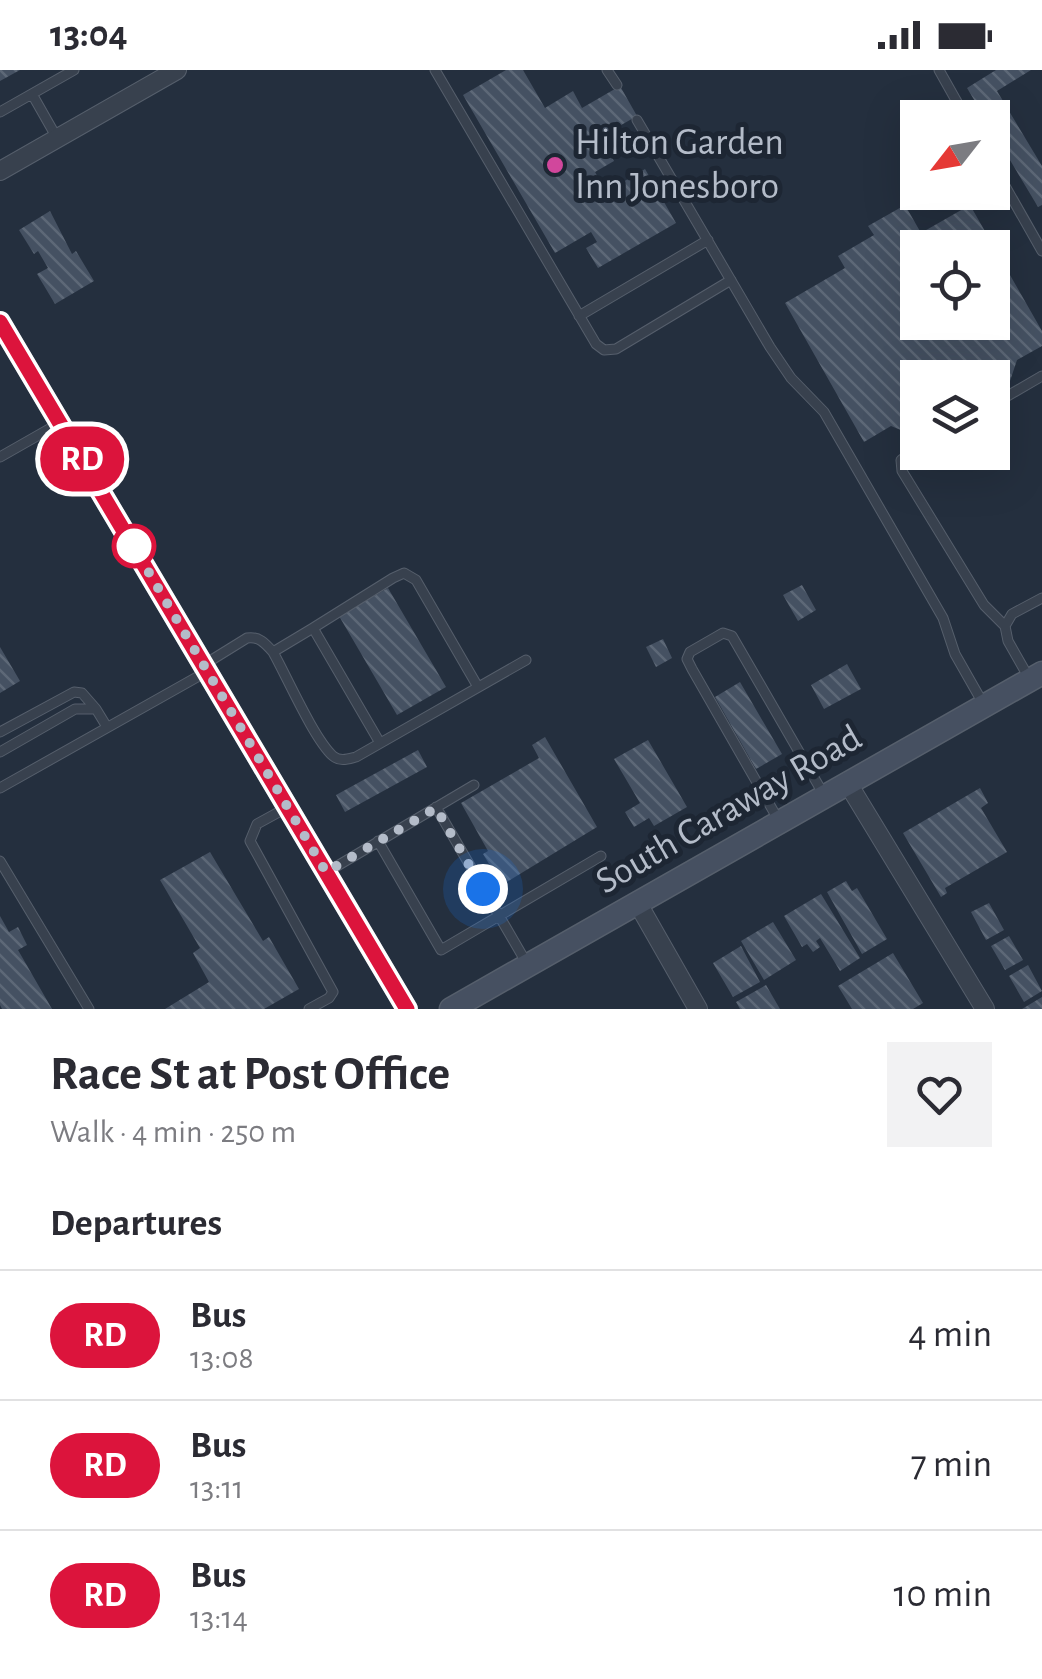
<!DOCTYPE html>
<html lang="en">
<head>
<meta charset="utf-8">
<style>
	body { margin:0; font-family:"Alegreya Sans",sans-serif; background:#f2f2f3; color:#2b2b33; height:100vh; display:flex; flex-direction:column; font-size:38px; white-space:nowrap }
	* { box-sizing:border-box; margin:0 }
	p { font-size:32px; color:#7c7c81 }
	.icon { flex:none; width:55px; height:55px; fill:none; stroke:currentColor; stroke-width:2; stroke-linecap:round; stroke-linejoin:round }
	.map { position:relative; height:939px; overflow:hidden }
	.drawer { display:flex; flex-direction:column; background:#fff; flex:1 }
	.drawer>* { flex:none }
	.badge { padding:0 20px; border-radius:32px; font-size:35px; line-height:65px }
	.needle { width:65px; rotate:239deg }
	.tools { position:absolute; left:900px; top:30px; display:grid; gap:20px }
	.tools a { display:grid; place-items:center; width:110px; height:110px; border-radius:0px; background:#fff; box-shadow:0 10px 40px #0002; font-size:50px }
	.you { position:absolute; width:50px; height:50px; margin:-25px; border:8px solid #fff; border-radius:50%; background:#1a73e8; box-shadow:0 0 0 15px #1a73e833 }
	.map>.badge { position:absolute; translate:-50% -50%; box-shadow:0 0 0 5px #fff }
	h2 { padding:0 50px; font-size:38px; line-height:90px }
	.round { display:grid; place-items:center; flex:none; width:105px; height:105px; border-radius:0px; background:#f2f2f3 }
	.headline { display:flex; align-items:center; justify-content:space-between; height:170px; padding:0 50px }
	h1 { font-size:48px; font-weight:600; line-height:75px }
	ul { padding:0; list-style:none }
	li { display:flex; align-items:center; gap:30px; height:130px; padding:0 50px; border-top:2px solid #e1e1e2 }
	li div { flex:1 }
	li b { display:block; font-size:38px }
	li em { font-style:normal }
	li .badge { min-width:110px; font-weight:700; text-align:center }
	.status { display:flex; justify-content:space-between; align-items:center; height:70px; padding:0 50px; background:#fff; direction:ltr }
	.status svg { height:28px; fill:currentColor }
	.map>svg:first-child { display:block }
</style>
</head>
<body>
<div class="status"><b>13:04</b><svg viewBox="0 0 49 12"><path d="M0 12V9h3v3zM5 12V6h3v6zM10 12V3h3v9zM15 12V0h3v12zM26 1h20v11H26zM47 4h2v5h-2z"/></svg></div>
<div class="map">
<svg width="1042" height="939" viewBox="0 0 1042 939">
	<defs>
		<pattern id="building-back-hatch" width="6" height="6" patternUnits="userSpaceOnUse" patternTransform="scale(2.5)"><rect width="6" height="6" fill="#455162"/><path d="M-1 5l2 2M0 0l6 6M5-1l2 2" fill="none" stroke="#5d6877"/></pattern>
	</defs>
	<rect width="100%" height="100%" fill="#242f3e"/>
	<path fill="url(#building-back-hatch)" fill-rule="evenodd" d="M0,0H20L0,11Z
		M506,0H523L545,38L573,21L582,38L620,16L637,46L600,67L614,91L595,102L606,122L645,99L676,153L598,198L586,178L597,172L591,162L555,183L463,25Z
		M996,0H1031L997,21L1042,96V135L1038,137L992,60V48H985L967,18Z
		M905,135L921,163L970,135L1042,261V276L1017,290L1008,317L992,325V308H918V362L913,365L891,356L864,372L785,233L845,198L838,186L874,165L868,156ZM918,178H992V252H918Z
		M50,141L72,184L76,181L94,211L55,234L37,204L48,198L38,181L34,184L19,160Z
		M802,515L816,540L798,551L783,525Z
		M388,518L446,617L397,645L339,546Z
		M663,569L672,588L656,597L646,577Z
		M0,577L20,611L0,623Z
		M847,594L861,619L824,639L811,615Z
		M740,612L782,684L756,699L715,627Z
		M545,667L597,757L502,815L483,784L488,781L461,733L539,688L532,675Z
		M648,670L687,737L654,756L649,748L634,757L625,742L640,733L614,689Z
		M418,680L427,697L345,742L336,725Z
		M980,718L988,733L981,738L1007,782L945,818L947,823L941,827L903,763Z
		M210,782L263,871L269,867L299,919L264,939H165L209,912L193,883L200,878L160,810Z
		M846,811L852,821L857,818L887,869L862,884L827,822Z
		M821,824L860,888L840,901L820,868L816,871L820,877L813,882L807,874L802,877L784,846Z
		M989,833L1004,860L986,870L971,842Z
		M0,846L9,862L18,857L27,875L18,880L52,939H2L0,935Z
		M773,852L796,890L764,910L741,871Z
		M1009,866L1023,890L1005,900L991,876Z
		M741,876L760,912L733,927L713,893Z
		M893,883L923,933L913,939H852L838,916Z
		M1028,895L1042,921L1024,932L1009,906Z
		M766,915L780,939H740L736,932Z
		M1042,927V939H1022Z"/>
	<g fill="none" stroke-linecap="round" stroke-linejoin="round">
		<defs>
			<path id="service" d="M435,0L596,274L604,280L616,279L731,210
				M607,0L617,15
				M939,0L966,48
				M32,24L57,68
				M0,42L74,0
				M637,50L770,277L791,308L824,342L943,548L955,584L984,635
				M992,93L1042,181
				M579,246L708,170
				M992,335L1042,306
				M918,377L901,390L902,401L984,535L1005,556
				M0,387L58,354
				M273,582C287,607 314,669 333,686C340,692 348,689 356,687L526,590
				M205,594L247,568C259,566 265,573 273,582L313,558
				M1029,608L1008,571L1005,556L1012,544L1042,528
				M0,662L74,622L82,623L96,639
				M380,673L313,558L393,508L404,503L416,510L478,617
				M0,682L75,639H96L107,657
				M0,718L206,602
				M288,737L257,754L250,771L333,922L329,928L309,939
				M436,737L526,892
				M779,751L692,599L687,589L690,582L723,563L732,566L824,725
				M378,771L441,880L601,786
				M0,791L89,939
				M327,802L474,715"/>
			<path id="minor" d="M0,101L177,0
				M847,712L985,939
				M637,832L698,939"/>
			<path id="tertiary" d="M0,252L407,939"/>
			<path id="secondary" d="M451,939L1042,603"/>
		</defs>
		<use href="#service" stroke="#565f6c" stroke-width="11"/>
		<use href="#minor" stroke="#565f6c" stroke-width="20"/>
		<use href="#tertiary" stroke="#565f6c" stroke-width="22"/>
		<use href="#secondary" stroke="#565f6c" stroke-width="25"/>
		<use href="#service" stroke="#38414e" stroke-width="9"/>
		<use href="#minor" stroke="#38414e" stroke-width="18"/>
		<use href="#tertiary" stroke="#38414e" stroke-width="20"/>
		<use href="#secondary" stroke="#465061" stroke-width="22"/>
	</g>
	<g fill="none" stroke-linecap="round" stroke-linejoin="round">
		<defs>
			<path id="line" d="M0,252L407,939"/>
		</defs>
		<use href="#line" stroke="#fff" stroke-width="22"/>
		<use href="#line" stroke="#dc143c" stroke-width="15"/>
		<path stroke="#b4bcc9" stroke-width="10" stroke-dasharray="0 18" d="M134,476L132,474L326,802L436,738L483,819"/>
	</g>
	<circle fill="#d1479c" stroke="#1d2633" stroke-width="4" cx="555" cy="95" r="10"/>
	<circle fill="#fff" stroke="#dc143c" stroke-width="5" cx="134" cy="476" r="20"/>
	<g text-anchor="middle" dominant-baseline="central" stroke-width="10" stroke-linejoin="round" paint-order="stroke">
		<g font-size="38" fill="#b4bcc9" stroke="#1d2633" text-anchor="start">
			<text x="575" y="73">Hilton Garden<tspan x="575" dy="44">Inn Jonesboro</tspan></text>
		</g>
		<g font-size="38" fill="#b4bcc9" stroke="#1d2633">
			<text transform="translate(729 740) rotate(-30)">South Caraway Road</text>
		</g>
	</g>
</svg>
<div class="tools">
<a><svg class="needle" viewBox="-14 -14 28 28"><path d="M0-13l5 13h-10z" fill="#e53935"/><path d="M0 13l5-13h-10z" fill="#7c7c81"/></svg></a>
<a><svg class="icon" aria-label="locate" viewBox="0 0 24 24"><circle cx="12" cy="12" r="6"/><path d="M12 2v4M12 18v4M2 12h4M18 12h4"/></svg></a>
<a><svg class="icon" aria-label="layers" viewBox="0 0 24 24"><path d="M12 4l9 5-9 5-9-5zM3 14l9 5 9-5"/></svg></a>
</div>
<div class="you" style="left:483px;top:819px"></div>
<b class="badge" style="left:82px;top:389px;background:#dc143c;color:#fff">RD</b>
</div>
<section class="drawer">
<div class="headline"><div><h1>Race St at Post Office</h1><p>Walk · 4 min · 250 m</p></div><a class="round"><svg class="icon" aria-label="heart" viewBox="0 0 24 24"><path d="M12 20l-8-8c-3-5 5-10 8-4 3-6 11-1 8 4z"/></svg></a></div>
<h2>Departures</h2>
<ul>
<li><span class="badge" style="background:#dc143c;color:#fff">RD</span><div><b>Bus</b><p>13:08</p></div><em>4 min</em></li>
<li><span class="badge" style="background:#dc143c;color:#fff">RD</span><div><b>Bus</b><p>13:11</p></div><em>7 min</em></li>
<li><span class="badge" style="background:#dc143c;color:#fff">RD</span><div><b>Bus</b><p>13:14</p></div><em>10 min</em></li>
</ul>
</section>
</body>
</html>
